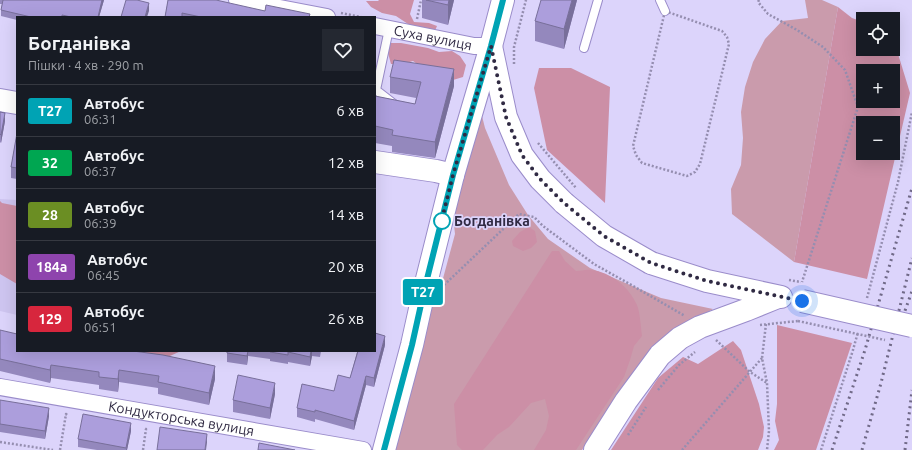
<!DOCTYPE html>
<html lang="uk">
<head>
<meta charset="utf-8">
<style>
	body { margin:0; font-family:Ubuntu,sans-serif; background:#242831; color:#f1f3f6; height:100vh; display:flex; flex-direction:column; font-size:15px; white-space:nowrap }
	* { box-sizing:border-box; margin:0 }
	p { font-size:13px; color:#9ea1a6 }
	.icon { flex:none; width:22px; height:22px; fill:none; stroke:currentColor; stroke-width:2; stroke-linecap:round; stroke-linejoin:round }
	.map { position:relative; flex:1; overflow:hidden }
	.sheet { position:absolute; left:16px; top:16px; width:360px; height:336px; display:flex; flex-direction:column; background:#171b24; border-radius:0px; box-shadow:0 4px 16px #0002 }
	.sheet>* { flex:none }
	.badge { padding:0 8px; border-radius:3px; font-size:14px; line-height:26px }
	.buttons { position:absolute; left:856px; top:12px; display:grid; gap:8px }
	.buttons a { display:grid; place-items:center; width:44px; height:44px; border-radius:0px; background:#171b24; box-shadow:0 4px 16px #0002; font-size:20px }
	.you { position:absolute; width:20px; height:20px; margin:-10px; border:3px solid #fff; border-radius:50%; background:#1a73e8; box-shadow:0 0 0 6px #1a73e833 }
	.map>.badge { position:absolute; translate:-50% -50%; box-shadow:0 0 0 2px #fff }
	.round { display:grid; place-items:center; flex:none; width:42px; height:42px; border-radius:0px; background:#242831 }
	.headline { display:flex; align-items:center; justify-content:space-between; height:68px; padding:0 12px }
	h1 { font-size:19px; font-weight:700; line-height:30px }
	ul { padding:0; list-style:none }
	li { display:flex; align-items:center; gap:12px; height:52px; padding:0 12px; border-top:1px solid #363941 }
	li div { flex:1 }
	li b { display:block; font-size:15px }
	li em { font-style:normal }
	li .badge { min-width:44px; font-weight:700; text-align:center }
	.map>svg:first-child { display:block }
</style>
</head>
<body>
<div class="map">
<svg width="912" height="450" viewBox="0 0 912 450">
	<rect width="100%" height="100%" fill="#dcd4fb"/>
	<path fill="#cec5f0" d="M0,199L17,200V315L0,311Z"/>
	<path fill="#ca9bac" d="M805,0H822L838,7L794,262L732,214L731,189L741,165L743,138L741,112L745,87L753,62L765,39L782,21L808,18Z
		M482,116L485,128L509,185L528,215L548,239L590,268L661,298L713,309L665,337L617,395L582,450H394L430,310L438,297L455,234L453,216Z"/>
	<path fill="#cc8fa6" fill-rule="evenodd" d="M379,0H414L410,14L414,22L429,23L437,26L434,33L411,26L396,16L382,13L371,7L366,1H378Z
		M838,7L852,18L863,22V49H893V41L895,44L910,93L867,279L794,262ZM863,71H893V101H863ZM863,123H893V153H863Z
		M390,43H401L428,48L439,52L452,51L460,56L466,65L463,77L453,80L420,66L413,61L403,64H391L388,53Z
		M539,68H571L610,87L605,203L547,150L534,88Z
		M0,201L2,203L17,206V284L0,274Z
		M529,227L535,231L537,242L531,248L523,251L513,246L512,241L520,232Z
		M552,251H559L565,261L576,271C581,271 586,269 591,270C611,272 629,287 637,305C640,312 641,328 642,336L634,346L630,360L624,377L576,450H534L546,430L549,416L545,399L531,403L509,427L497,435L483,450H462L457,445L454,404Z
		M777,325L852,343L816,450H774L779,440L775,421L777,404Z
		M733,341L741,350L759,404L764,427L763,437L758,450H611L658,378L683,357L698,364Z
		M141,351H181L152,364Z"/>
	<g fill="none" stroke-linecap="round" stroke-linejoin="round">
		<defs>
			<path id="lane" d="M660,0L665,11
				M389,29L376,90L394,104
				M584,48L598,0"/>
			<g id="street">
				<path d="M237,0L327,17"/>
				<path id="s1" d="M375,26L474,46H491"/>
				<path id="s2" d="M0,387L363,450"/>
			</g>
			<path id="secondary" d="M491,46L506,117L522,155L540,179L564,203
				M0,100L17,103
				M375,162L436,171L453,175
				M651,263L707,281L781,297
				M595,450L626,401L660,355L680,338L700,327L746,310L778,297"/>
			<path id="primary" d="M384,450L412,345L424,291L453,175L491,46L503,0"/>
		</defs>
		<use href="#lane" stroke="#9a8cca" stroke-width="10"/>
		<use href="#street" stroke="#9a8cca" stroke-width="18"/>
		<use href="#secondary" stroke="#9a8cca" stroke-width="24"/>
		<use href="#primary" stroke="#9a8cca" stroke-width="24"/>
		<path stroke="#958eb0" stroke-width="2.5" stroke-dasharray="2 2" stroke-linecap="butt" d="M759,0L758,2L768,14L797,30L823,47L845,70L858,107L802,282
			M665,11L722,31L727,37L729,44L700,164L695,172L687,176L642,163L636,155L633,146Z
			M341,13L361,17
			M417,19L421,0
			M514,64V47L526,0
			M538,143L576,188
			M789,280L801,282
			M444,285L519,214L534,217L543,226L594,264L635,287L685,316
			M867,298L898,182L912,112
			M766,324L762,358L767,383L769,431L767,450
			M760,325L798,321
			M716,340L750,372L767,383
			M658,390L679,365L695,352
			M628,435L646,407
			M0,442L53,450
			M60,450L66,414L67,415
			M143,450L146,429H145
			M682,450L762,358
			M821,450L853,350L858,332"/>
		<use href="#lane" stroke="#fff" stroke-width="8"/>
		<use href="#street" stroke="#fff" stroke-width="16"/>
		<use href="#secondary" stroke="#fff" stroke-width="22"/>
		<use href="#primary" stroke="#fff" stroke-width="22"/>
		<path stroke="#706987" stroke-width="3" stroke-dasharray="2 4" stroke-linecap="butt" d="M901,322L912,291
			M832,450L865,350L912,188
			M862,450L881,383L912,258
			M905,450L912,390"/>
		<defs>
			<path id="secondary-bridge" d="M564,203L604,236L651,263
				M802,301L912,326"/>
		</defs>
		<use href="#secondary-bridge" stroke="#9a8cca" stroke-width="24" stroke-linecap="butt"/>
		<path stroke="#958eb0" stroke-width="2.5" stroke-dasharray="2 2" stroke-linecap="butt" d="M798,321L885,340"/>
		<use href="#secondary-bridge" stroke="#fff" stroke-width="22"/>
	</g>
	<path fill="#9488bd" d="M0,0H104L99,17H17V20L1,16V10L2,4H0Z
		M168,0L265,11L310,17H165Z
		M422,0H454L448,25L422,18Z
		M577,0L564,49L535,41V21Z
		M390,77L454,86L435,158L392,152V146L375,143V96L415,104L416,98L390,93Z
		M0,112L5,121L1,143L0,142Z
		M17,133V179L11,178V167Z
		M0,330L17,351L215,379L209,405L158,394V388L119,382L118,392L99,389V385L51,378L50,383L0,371Z
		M385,345L374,387L366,385L354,430L315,419V422L297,417V408L334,391L350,378L357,352L354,351H375Z
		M217,351H321L320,357L312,356L310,366L288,362V364L270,361V359L248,356L247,365L227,362V352Z
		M275,394L270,419L233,412V400Z
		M0,400L49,416L45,439L0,432Z
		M131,431L127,450H97L78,447V439Z"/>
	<path fill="#786f9a" d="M102,0H104L99,17H98Z
		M449,0H454L448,25V5Z
		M572,0H577L564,49V29Z
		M149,3V11L147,17H145Z
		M454,69V86L435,158V142Z
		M5,113V121L1,143V135Z
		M385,336V345L374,387V378Z
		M248,351V356L247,365V356Z
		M311,351H312V356L310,366V357Z
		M51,365V378L50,383V370Z
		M215,366V379L209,405V393Z
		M119,370V382L118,392V379Z
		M366,376V385L354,430V421Z
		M275,383V394L270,419V408Z
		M49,408V416L45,439V431Z
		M131,423V431L127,450H126Z
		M207,434V442L206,450H205Z"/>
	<path fill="#ac9edc" stroke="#786f9a" d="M3,0H102L98,17H71L62,15V17H31L1,10Z
		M126,0H137L149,3L145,17H121Z
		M168,0H216L265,11L266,5L310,14L309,17H201L182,13V17H165Z
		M426,0H449L448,5Z
		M541,0H572L564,29L535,21Z
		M394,60L454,69L435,142L392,135L393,130L375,126V96L415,104L421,82L390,77Z
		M0,112L5,113L1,135L0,134Z
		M17,133V168L11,167Z
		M0,330L17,334V351H133L163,355L215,366L209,393L158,382L159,376L119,370L118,379L99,377V372L51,365L50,370L0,359Z
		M375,333L385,336L374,378L366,376L354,421L315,410V412L297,408L302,384L334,391L338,375L350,378L358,351H375Z
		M227,351H248L247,356L227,353Z
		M271,351H311L310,357L288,352V355L270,352Z
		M238,375L275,383L270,408L233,400Z
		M0,400L49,408L45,431L0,424Z
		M83,414L131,423L126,448L78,439Z
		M160,427L207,434L205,450H157Z
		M259,443L295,450H258Z"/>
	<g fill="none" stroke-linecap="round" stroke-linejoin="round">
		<defs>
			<path id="line" d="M384,450L412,345L424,291L453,175L491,46L503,0"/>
		</defs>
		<use href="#line" stroke="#fff" stroke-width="9"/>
		<use href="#line" stroke="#00a3b4" stroke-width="6"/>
		<path stroke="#302a43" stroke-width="4" stroke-dasharray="0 7.2" d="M442,221L441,223L453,175L491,46L506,117L522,155L540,179L564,203L604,236L651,263L707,281L802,301"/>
	</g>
	<circle fill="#fff" stroke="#00a3b4" stroke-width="2" cx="442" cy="221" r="8"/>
	<g text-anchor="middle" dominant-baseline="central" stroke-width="3.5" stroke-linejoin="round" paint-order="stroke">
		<g font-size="14" fill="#302a43" stroke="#dcd4fb">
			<text stroke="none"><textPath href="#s1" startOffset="59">Суха вулиця</textPath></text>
			<text stroke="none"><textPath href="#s2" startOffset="184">Кондукторська вулиця</textPath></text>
		</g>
		<g font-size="14" font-weight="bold" fill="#302a43" stroke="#dcd4fb" text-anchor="start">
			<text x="454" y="221">Богданівка</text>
		</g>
	</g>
</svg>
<div class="buttons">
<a><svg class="icon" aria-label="locate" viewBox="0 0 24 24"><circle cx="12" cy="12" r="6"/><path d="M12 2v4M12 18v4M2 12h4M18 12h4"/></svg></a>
<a>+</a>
<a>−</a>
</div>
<div class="you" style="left:802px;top:301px"></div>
<b class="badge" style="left:423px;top:292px;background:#00a3b4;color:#fff">Т27</b>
<section class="sheet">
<div class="headline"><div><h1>Богданівка</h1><p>Пішки · 4 хв · 290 m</p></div><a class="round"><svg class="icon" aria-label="heart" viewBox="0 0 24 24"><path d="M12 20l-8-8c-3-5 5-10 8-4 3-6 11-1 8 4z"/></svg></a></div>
<ul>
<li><span class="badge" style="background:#00a3b4;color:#fff">Т27</span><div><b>Автобус</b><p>06:31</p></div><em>6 хв</em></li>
<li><span class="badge" style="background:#00a651;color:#fff">32</span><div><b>Автобус</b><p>06:37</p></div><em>12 хв</em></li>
<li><span class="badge" style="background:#6b8e23;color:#fff">28</span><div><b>Автобус</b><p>06:39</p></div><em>14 хв</em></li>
<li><span class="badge" style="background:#8e44ad;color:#fff">184а</span><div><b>Автобус</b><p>06:45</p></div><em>20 хв</em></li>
<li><span class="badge" style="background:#d7263d;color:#fff">129</span><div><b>Автобус</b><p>06:51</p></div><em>26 хв</em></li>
</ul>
</section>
</div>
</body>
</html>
